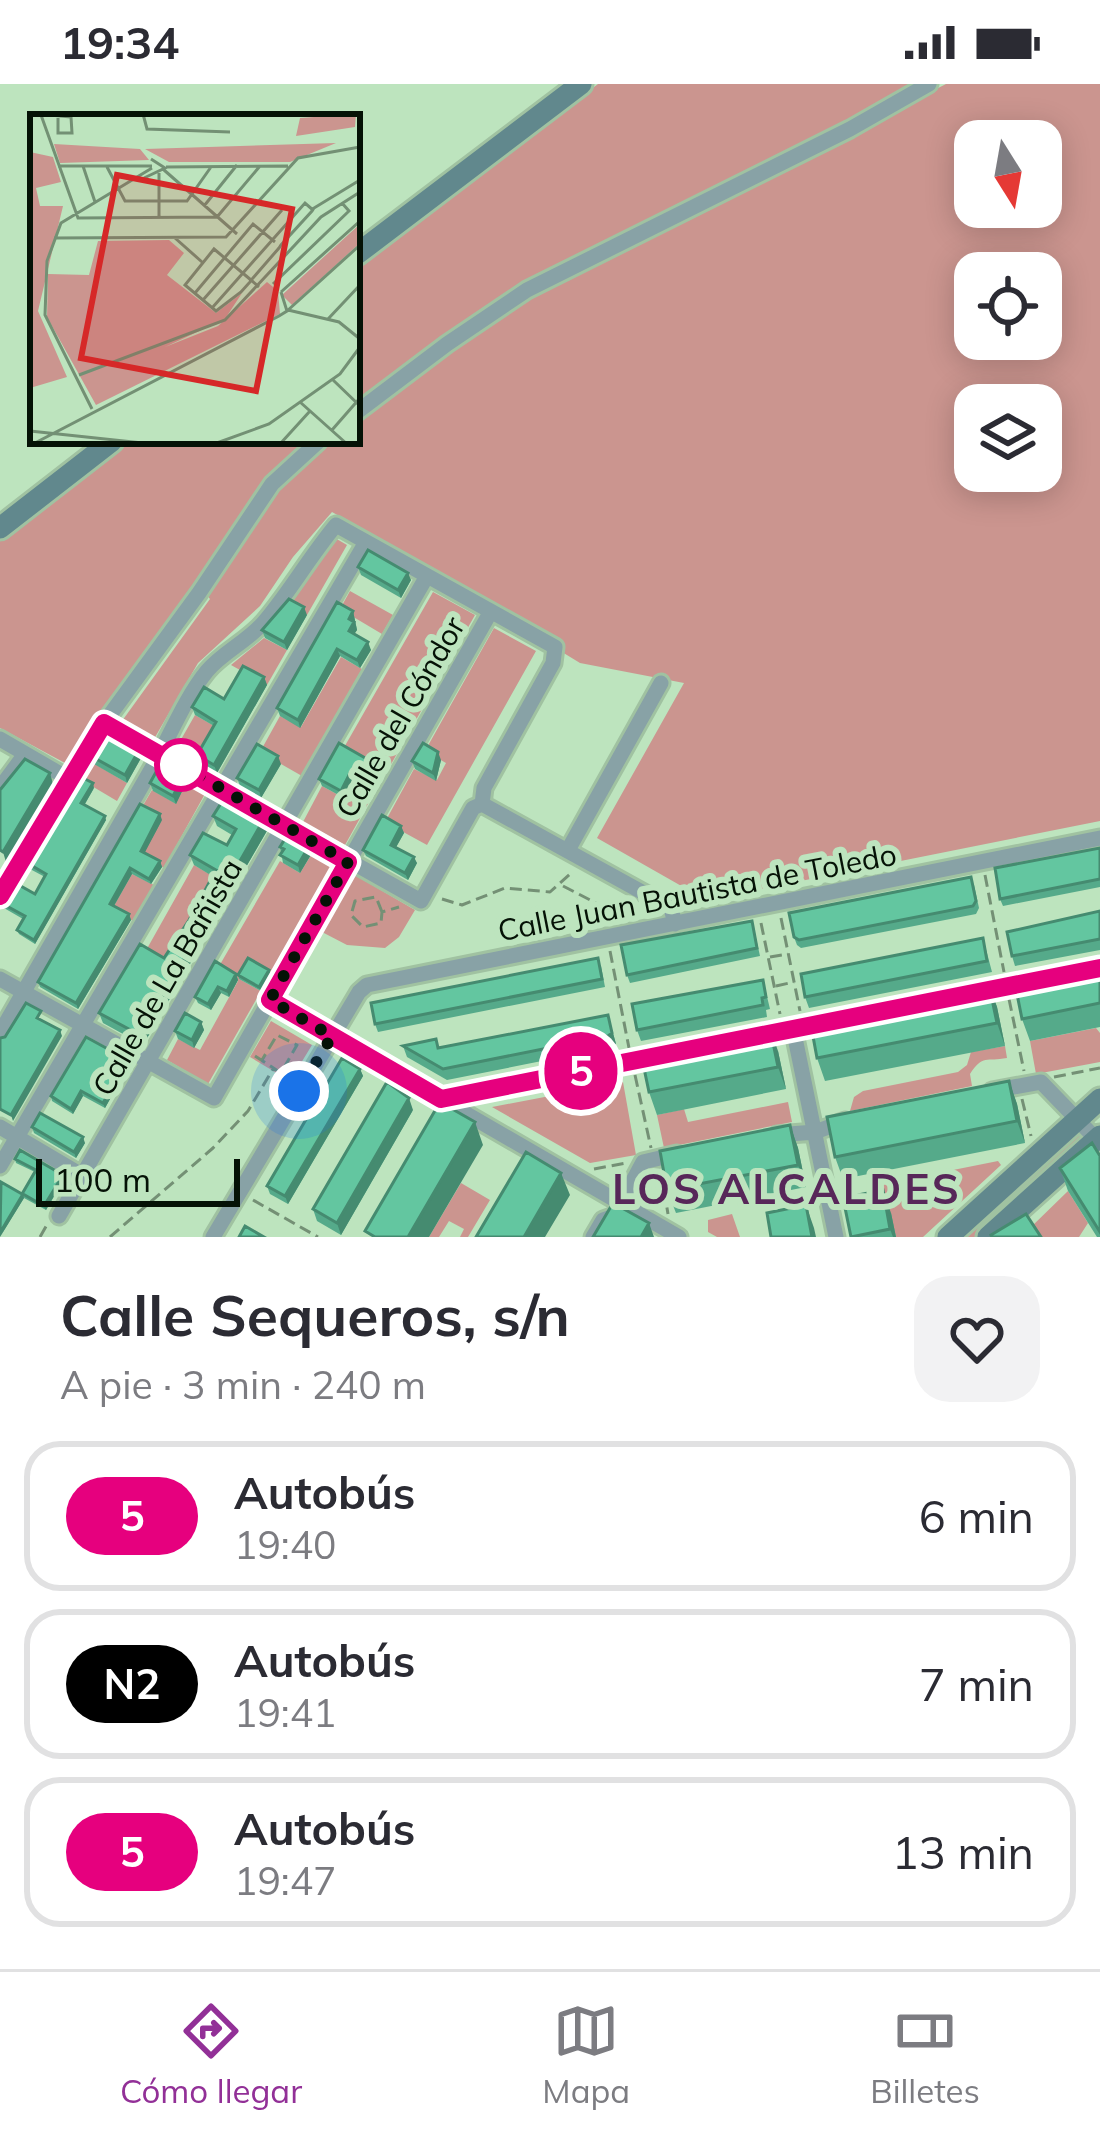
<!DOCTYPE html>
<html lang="es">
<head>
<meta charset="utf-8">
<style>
	body { margin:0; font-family:Mulish,sans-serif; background:#f2f2f3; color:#2b2b33; height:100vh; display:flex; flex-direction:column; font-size:45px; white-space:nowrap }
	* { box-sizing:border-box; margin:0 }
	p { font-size:39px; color:#7c7c81 }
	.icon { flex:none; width:66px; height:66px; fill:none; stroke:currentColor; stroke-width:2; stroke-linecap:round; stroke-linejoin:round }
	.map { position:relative; height:1153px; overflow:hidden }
	.sheet { display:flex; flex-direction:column; background:#fff; flex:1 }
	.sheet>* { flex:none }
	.badge { padding:0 24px; border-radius:39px; font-size:42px; line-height:78px }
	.needle { width:78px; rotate:169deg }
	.controls { position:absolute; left:954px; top:36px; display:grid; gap:24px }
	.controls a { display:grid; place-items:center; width:108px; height:108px; border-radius:24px; background:#fff; box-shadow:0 6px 30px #0003; font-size:60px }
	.scale { position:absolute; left:36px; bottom:30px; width:204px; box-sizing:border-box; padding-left:12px; border:6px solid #051206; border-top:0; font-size:33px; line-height:42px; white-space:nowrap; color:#051206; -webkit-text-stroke:9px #bde4be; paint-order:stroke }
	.you { position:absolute; width:60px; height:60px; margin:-30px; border:9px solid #fff; border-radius:50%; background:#1a73e8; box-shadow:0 0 0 18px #1a73e833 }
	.map>.badge { position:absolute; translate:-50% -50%; box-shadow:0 0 0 6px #fff }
	.round { display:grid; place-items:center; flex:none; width:126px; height:126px; border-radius:36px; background:#f2f2f3 }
	.head { display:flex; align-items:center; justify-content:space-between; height:204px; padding:0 60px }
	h1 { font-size:57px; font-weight:700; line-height:90px }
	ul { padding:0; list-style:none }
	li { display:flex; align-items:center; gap:36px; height:150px; margin:0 24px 18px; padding:0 36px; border:6px solid #e1e1e2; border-radius:36px }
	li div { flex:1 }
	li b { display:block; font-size:45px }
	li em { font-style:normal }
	li .badge { min-width:132px; font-weight:700; text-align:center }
	.status { display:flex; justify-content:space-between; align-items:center; height:84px; padding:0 60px; background:#fff; direction:ltr }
	.status svg { height:33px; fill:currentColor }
	.tab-bar { display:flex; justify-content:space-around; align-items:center; height:168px; border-top:3px solid #e1e1e2; background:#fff; font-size:33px; color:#7c7c81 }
	.tab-bar a { display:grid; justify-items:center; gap:6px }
	.tab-bar .active { color:#923097 }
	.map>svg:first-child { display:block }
</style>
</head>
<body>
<div class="status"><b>19:34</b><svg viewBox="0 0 49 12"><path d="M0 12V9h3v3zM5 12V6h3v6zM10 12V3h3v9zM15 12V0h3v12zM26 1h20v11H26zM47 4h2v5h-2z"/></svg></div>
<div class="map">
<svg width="1100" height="1153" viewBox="0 0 1100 1153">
	<rect width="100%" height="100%" fill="#bde4be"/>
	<path fill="#cb958f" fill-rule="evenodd" d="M598,0H918L616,156L553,183L357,321V183Z
		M946,0H1100V737L706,816L597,754L684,599L580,579L562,568L565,560L332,428L293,473L260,522L198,579L154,655L122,637L210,515L205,509L277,406L329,357H357V337L516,220ZM975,57H1041V123H975ZM975,189H1041V255H975ZM975,321H1041V387H975Z
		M130,357H308L262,405L65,679L0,644V455Z
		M335,454L347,461L307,531L286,519Z
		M350,507L393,531L382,550L340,525Z
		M433,508L475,531L385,691L342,667Z
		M494,544L536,567L427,761L385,738L414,685L437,696L446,679L425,667Z
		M264,554L287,566L267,601L231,581Z
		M341,573L362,585L302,692L260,668L280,632L301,643Z
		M195,631L216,643L196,678L175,666Z
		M90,677L127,699L117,717L80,695Z
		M187,697L206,708L164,784L143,772L141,725L152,706L175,719Z
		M354,698L374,709L345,761L303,738L322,702L344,714Z
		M313,768L335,780L272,890L250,878L239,895L261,907L208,1000L167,976L178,955L200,966L238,897L218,884L280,777L300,789Z
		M194,781L216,794L164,882L144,870Z
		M132,790L154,801L133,837L112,825Z
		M355,791L415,826L399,853L385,864L347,861L322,848Z
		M271,937L312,961L290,997L250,973Z
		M1096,944L1100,949V978L1036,990L1030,957Z
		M1005,962L1007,974C986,978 983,970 970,990L972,1002L850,1027L854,1013L863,1007L958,988L967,981L971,968Z
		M623,998L636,1071L590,1079L492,1023Z
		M788,1018L792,1038L664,1064L657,1031L684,1025L688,1038Z
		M1074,1045L1086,1057L981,1153H955Z
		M998,1077L1001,1081L923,1153H896L890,1129L848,1116L884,1109L883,1100Z
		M461,1099L490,1116L468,1153H460L464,1145L449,1137L439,1153H429Z
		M1068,1107L1088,1139L1079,1153H1035L1029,1145Z
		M732,1130L740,1153H717L708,1148V1136Z"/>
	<path fill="#c29e4a" stroke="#897436" stroke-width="3" d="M940,1098L943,1114L908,1121L905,1104Z"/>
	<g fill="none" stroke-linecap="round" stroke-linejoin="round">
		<defs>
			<path id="street" d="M357,328L447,260L527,206L850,45L929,0
				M0,655L69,695
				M0,704L25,670
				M482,720L671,824L675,840
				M568,766L661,599
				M0,812L104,639L199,509L272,400L319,357
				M0,895L214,1014L490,529
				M974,909L1033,898
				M270,916L679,1153
				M793,944L836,1153
				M0,949L152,684C169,654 185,614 207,587C223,568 248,557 264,538C289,509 310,472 336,441L555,563L553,579L484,704L482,720L473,724L421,817L104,639
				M756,951L826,937
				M992,1007L1041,998L1100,1059
				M441,1015L662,970
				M0,1043L83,1092
				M777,1051L815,1048L845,1037
				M0,1082L366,458
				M59,1132L427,492
				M213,1153L359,908L367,901L1100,754
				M593,1153L603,1136L614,1132L643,1078L677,1070"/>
			<path id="secondary" d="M357,170L581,0
				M0,444L112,357
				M948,1153L1100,1015
				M988,1153L1100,1052"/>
		</defs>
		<use href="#street" stroke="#a0c2a1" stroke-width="21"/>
		<use href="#secondary" stroke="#a0c2a1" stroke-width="27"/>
		<path stroke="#749075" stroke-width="3" stroke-dasharray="12 6" stroke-linecap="butt" d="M985,791L1004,888
			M563,802L598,820L603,836
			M442,815L462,821L505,804L550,808L570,790
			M382,828L376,813L355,817L351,831L363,843L381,839L382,828L399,823
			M781,834L800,927
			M761,839L780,930
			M610,867L629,964
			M770,873L788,870
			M776,902L794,898
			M1009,915L1024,987
			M255,972L281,989L297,961L277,951L262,976
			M635,991L651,1064
			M1054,993L1100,984
			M1022,1015L1031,1052
			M594,1085L626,1079
			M661,1088L668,1130
			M253,1116L318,1153
			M40,1153L48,1139
			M110,1153L213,1064L248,1027L273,985"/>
		<use href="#street" stroke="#88a2a6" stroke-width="15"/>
		<use href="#secondary" stroke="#61888d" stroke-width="21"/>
	</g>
	<path fill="#55aa8a" d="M358,483L411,496L401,514L361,491Z
		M353,527L357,546L354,550L371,566L360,584L340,572L300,644L280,632L277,624Z
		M307,531L287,566L265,554L262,546Z
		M264,593L267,601L217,689L200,679L197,671L214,642L195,631L192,623L224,615Z
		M91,672L141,674L127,699L94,680Z
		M441,676L436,697L415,685L412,677Z
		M281,680L261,714L240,702L237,694Z
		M381,683L384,691L374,709L353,697L344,714L322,702L319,695Z
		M150,699H186L176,720L153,707Z
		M94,704L85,720L106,736L35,860L19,850L17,846L23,835L4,824L3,820L35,810L45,793L30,785L29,780Z
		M213,732L264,735L268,745L143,961L103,939L99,929L164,874L189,836L212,792L194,781L190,771L227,761L232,751L217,742Z
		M162,736L144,769L160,777L162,783L151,800L132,790L114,822L129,830L131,836L78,925L40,903L38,898Z
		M401,742L404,749L396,763L417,779L408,796L366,772L363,766Z
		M309,762L312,769L300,789L283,779L280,763Z
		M1100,764V803L1003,822L1000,815Z
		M974,801L979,824L976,830L801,864L797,861L794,853Z
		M1100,827V866L1015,882L1012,872Z
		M754,845L760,872L630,899L627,891Z
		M983,854L992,888L809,924L805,913Z
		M1100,878V943L1030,957L1022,935Z
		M601,882L605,903L378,948L375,940Z
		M269,886L271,889L261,907L239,895L238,891Z
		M236,890L238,896L229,913L221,909L211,926L198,919L195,913Z
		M763,896L770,925L766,926L767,933L641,957L637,946Z
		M989,901L997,923L1005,962L825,997L817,974Z
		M608,931L616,960L612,963L447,996L407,973L403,962L440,964Z
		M201,938L204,946L194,964L178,955L175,947Z
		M778,967L786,1005L657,1031L649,1008Z
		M128,976L129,981L105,1024L83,1012L73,1030L52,1017L51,1012Z
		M360,985L363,992L288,1120L270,1110L267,1102Z
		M1009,997L1017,1020L1025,1059L843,1095L835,1073Z
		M413,1026L341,1151L317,1137L313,1125Z
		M790,1041L798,1064L806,1103L676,1129L667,1106Z
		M32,1043L85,1059L76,1074L34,1049Z
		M1100,1072V1153H1097L1068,1107L1060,1084Z
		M15,1075L63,1091L64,1095L46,1126L24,1114L0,1153L35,1088L16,1079Z
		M891,1129L896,1153H851Z"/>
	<path fill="#458b70" d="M408,489L411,496L401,514L398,506Z
		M304,523L307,531L287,566L284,558Z
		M353,527L357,546L351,555L349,547V535Z
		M368,558L371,566L360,584L357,576Z
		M337,565L340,572L300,644L298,636Z
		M264,593L267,601L217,689L214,681Z
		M139,666L141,674L127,699L125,691Z
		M438,668L441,676L436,697L433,689Z
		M278,672L281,680L261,714L259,706Z
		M381,683L384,691L374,709L371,701Z
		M50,689L53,700L6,778L3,768Z
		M350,689L353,697L344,714L341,707Z
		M184,691L186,699L176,720L173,712Z
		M93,699L94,704L83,723L81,719Z
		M160,730L162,736L143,772L141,767Z
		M105,732L106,736L35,860L34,856Z
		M264,735L268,745L143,961L140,951Z
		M401,742L404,749L394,767L391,761Z
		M309,762L312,769L300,789L298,781Z
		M414,773L417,779L408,796L405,789Z
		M160,777L162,783L151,800L149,795Z
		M130,784L132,790L112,825L110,820Z
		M129,830L131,836L78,925L76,919Z
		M269,886L271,889L261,907L259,903Z
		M236,890L238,896L229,913L227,907Z
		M989,901L997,923L1005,962L997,939Z
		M218,903L221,909L211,926L208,920Z
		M608,931L616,960L612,963L608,952Z
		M201,938L204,946L194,964L192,956Z
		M770,944L778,967L786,1005L778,983Z
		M60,946L62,952L13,1037L11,1031Z
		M128,976L129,981L105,1024L103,1019Z
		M360,985L363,992L288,1120L285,1112Z
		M1009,997L1017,1020L1025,1059L1017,1037Z
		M81,1007L83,1012L73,1030L71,1025Z
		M409,1014L413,1026L341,1151L337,1139Z
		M475,1038L483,1061L429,1153H408Z
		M790,1041L798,1064L806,1103L798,1081Z
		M83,1053L85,1059L76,1074L74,1068Z
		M561,1089L570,1111L545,1153H524Z
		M63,1091L64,1095L46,1126L44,1122Z
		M883,1106L891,1129L896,1153H893L890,1145Z
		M23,1110L24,1114L0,1153V1149Z
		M806,1121L814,1144L816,1153H812Z
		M649,1139L654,1153H641Z"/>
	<path fill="#63c6a0" stroke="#458b70" stroke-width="3" d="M368,466L408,489L398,506L358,483Z
		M289,515L304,523L284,558L262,546Z
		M337,518L353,527L349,535L354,538L349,547L368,558L357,576L337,565L298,636L277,624Z
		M243,582L264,593L214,681L197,671L216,638L192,623L204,603L224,615Z
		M105,647L139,666L125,691L91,672Z
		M339,659L381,683L371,701L350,689L341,707L319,695Z
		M423,659L438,668L433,689L412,677Z
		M257,660L278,672L259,706L237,694Z
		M25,675L50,689L3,768L0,766V706Z
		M161,679L184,691L173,712L150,699Z
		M81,693L93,699L81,719L105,732L34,856L17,846L25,832L3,820L17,800L35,810L46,790L29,780Z
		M225,713L264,735L140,951L99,929L140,860L164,874L189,836L216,786L190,771L203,749L227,761L236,745L213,732Z
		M140,720L160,730L141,767L160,777L149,795L130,784L110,820L129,830L76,919L38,898Z
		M382,731L401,742L391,761L414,773L405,789L363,766Z
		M288,750L309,762L298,781L280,771L284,765L280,763Z
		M1100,764V795L1000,815L995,784Z
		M971,793L976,817L973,822L799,856L794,853L789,829Z
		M1100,827V855L1012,872L1007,848Z
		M752,837L757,864L627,891L621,861Z
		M983,854L987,877L805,913L801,890Z
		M248,874L269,886L259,903L238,891Z
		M598,874L602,895L375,940L371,919Z
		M215,877L236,890L227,907L218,903L208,920L195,913Z
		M1100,878V919L1022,935L1014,895Z
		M763,896L766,913L762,914L763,921L637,946L632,920Z
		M989,901L997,939L817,974L810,936Z
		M26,919L41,927L37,934L60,946L11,1031L0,1025V954L5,953Z
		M185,929L201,938L192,956L175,947Z
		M608,931L612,949L608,952L443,985L403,962L436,955L438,964Z
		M770,944L778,983L649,1008L641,970Z
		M86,953L128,976L103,1019L81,1007L71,1025L51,1012Z
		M342,974L360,985L285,1112L267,1102Z
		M1009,997L1017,1037L835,1073L827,1033Z
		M387,998L409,1014L337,1139L313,1125Z
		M440,1018L475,1038L408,1153H375L365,1147Z
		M40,1029L83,1053L74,1068L32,1043Z
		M790,1041L798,1081L667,1106L660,1067Z
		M1092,1059L1100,1072V1148L1060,1084Z
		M20,1066L63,1091L44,1122L23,1110L0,1149L1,1098L22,1110L36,1086L15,1075Z
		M526,1068L561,1089L524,1153H476Z
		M883,1106L890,1145L851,1153L843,1114Z
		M613,1119L649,1139L641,1153H593Z
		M806,1121L812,1153H771L767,1129Z
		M1026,1130L1041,1153H992L991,1151Z
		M245,1142L264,1153H239Z"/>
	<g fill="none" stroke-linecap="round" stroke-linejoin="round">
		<defs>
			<path id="line" d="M0,812L104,639L348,778L270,916L441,1015L1100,884"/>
		</defs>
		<use href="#line" stroke="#fff" stroke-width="27"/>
		<use href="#line" stroke="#e6007e" stroke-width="18"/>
		<path stroke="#051206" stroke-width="12" stroke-dasharray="0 21.6" d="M181,681L348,778L270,916L332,952L299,1007"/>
	</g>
	<circle fill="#fff" stroke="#e6007e" stroke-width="6" cx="181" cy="681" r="24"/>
	<g text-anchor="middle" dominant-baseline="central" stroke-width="12" stroke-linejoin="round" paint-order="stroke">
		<g font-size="30" fill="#051206" stroke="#bde4be">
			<text transform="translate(400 633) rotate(-60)">Calle del Cóndor</text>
			<text transform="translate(697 808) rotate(-11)">Calle Juan Bautista de Toledo</text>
			<text transform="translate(167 893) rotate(-60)">Calle de La Bañista</text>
		</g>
		<g font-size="42" font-weight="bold" letter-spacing="3" fill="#572759" stroke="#bde4be">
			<text x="787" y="1104">LOS ALCALDES</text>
		</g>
	</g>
	<g transform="translate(30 30)">
		<rect width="330" height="330" fill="#bde4be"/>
		<path d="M326,0L325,13L266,22L270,4ZM306,29L260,48H139L115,35ZM24,30L110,35L119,46L30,49ZM0,38L23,43L31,68L6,74L10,92H33L8,197L37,263L0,274ZM330,110V129L262,191L252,181ZM139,126L154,139L137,161L186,199L212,179L195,205L135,233L188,212L237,168L248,177L250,200L66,291L17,203L18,160L59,161L68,127Z" fill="#cb958f"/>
		<path fill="none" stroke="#739074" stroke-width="3" d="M9,0L41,3L42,19H28V2M113,0L117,15L200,18M11,1L48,104L187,103M28,52H122M53,52L65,88M77,53L95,87H157L181,53M136,53L258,52M134,56L207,120M129,59V103M114,64L135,54L121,45M174,92L207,51M187,103L230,52M24,124L196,123L268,44L330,33M145,124L172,148M243,170L319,97L312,89M229,173L221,166L184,135L155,171L186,197L211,178L220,168L221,166L223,164L249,134L251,131L282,97L284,94L330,66M251,178L330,107M165,179L223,110L245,128M173,186L252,96M182,194L275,89L283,96M258,196L309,208L330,225M257,197L330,131M298,205L330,171M49,261L195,206L291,103L330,78M303,266L329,291M270,288L317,330M62,295L15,201L17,147L31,109L122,54M302,316L330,284M0,317L122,330M3,330L249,202L257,197L251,178M184,330L239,310L310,260L330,233M250,330L280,297"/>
		<path fill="#d62828" fill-opacity="0.15" stroke="#d62828" stroke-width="6" d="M87,61L262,95L226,277L51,244Z"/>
		<rect width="330" height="330" fill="none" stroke="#051206" stroke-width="6"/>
	</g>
</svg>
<div class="controls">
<a><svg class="needle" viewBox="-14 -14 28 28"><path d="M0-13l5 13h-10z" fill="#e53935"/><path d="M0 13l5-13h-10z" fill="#7c7c81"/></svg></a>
<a><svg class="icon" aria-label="locate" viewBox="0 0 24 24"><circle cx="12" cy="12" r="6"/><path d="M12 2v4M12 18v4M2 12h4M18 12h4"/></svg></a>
<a><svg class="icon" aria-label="layers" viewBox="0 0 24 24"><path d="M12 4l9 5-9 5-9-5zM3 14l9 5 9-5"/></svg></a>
</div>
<div class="scale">100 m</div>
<div class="you" style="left:299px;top:1007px"></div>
<b class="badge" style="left:581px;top:987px;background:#e6007e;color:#fff">5</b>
</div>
<section class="sheet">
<div class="head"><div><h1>Calle Sequeros, s/n</h1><p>A pie · 3 min · 240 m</p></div><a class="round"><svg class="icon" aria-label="heart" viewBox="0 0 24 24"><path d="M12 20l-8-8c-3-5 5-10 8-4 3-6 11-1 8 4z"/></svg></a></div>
<ul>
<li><span class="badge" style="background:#e6007e;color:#fff">5</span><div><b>Autobús</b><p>19:40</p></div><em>6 min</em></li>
<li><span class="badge" style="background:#000;color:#fff">N2</span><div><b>Autobús</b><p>19:41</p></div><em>7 min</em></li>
<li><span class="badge" style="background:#e6007e;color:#fff">5</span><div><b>Autobús</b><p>19:47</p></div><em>13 min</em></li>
</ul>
</section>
<nav class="tab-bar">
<a class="active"><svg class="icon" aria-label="directions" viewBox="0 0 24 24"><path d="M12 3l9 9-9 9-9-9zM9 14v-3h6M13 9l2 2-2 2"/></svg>Cómo llegar</a>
<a><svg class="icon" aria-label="map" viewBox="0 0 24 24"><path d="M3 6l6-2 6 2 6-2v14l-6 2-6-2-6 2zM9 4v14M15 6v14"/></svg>Mapa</a>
<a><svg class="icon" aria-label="tickets" viewBox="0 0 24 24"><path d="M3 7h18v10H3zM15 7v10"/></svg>Billetes</a>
</nav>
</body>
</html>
